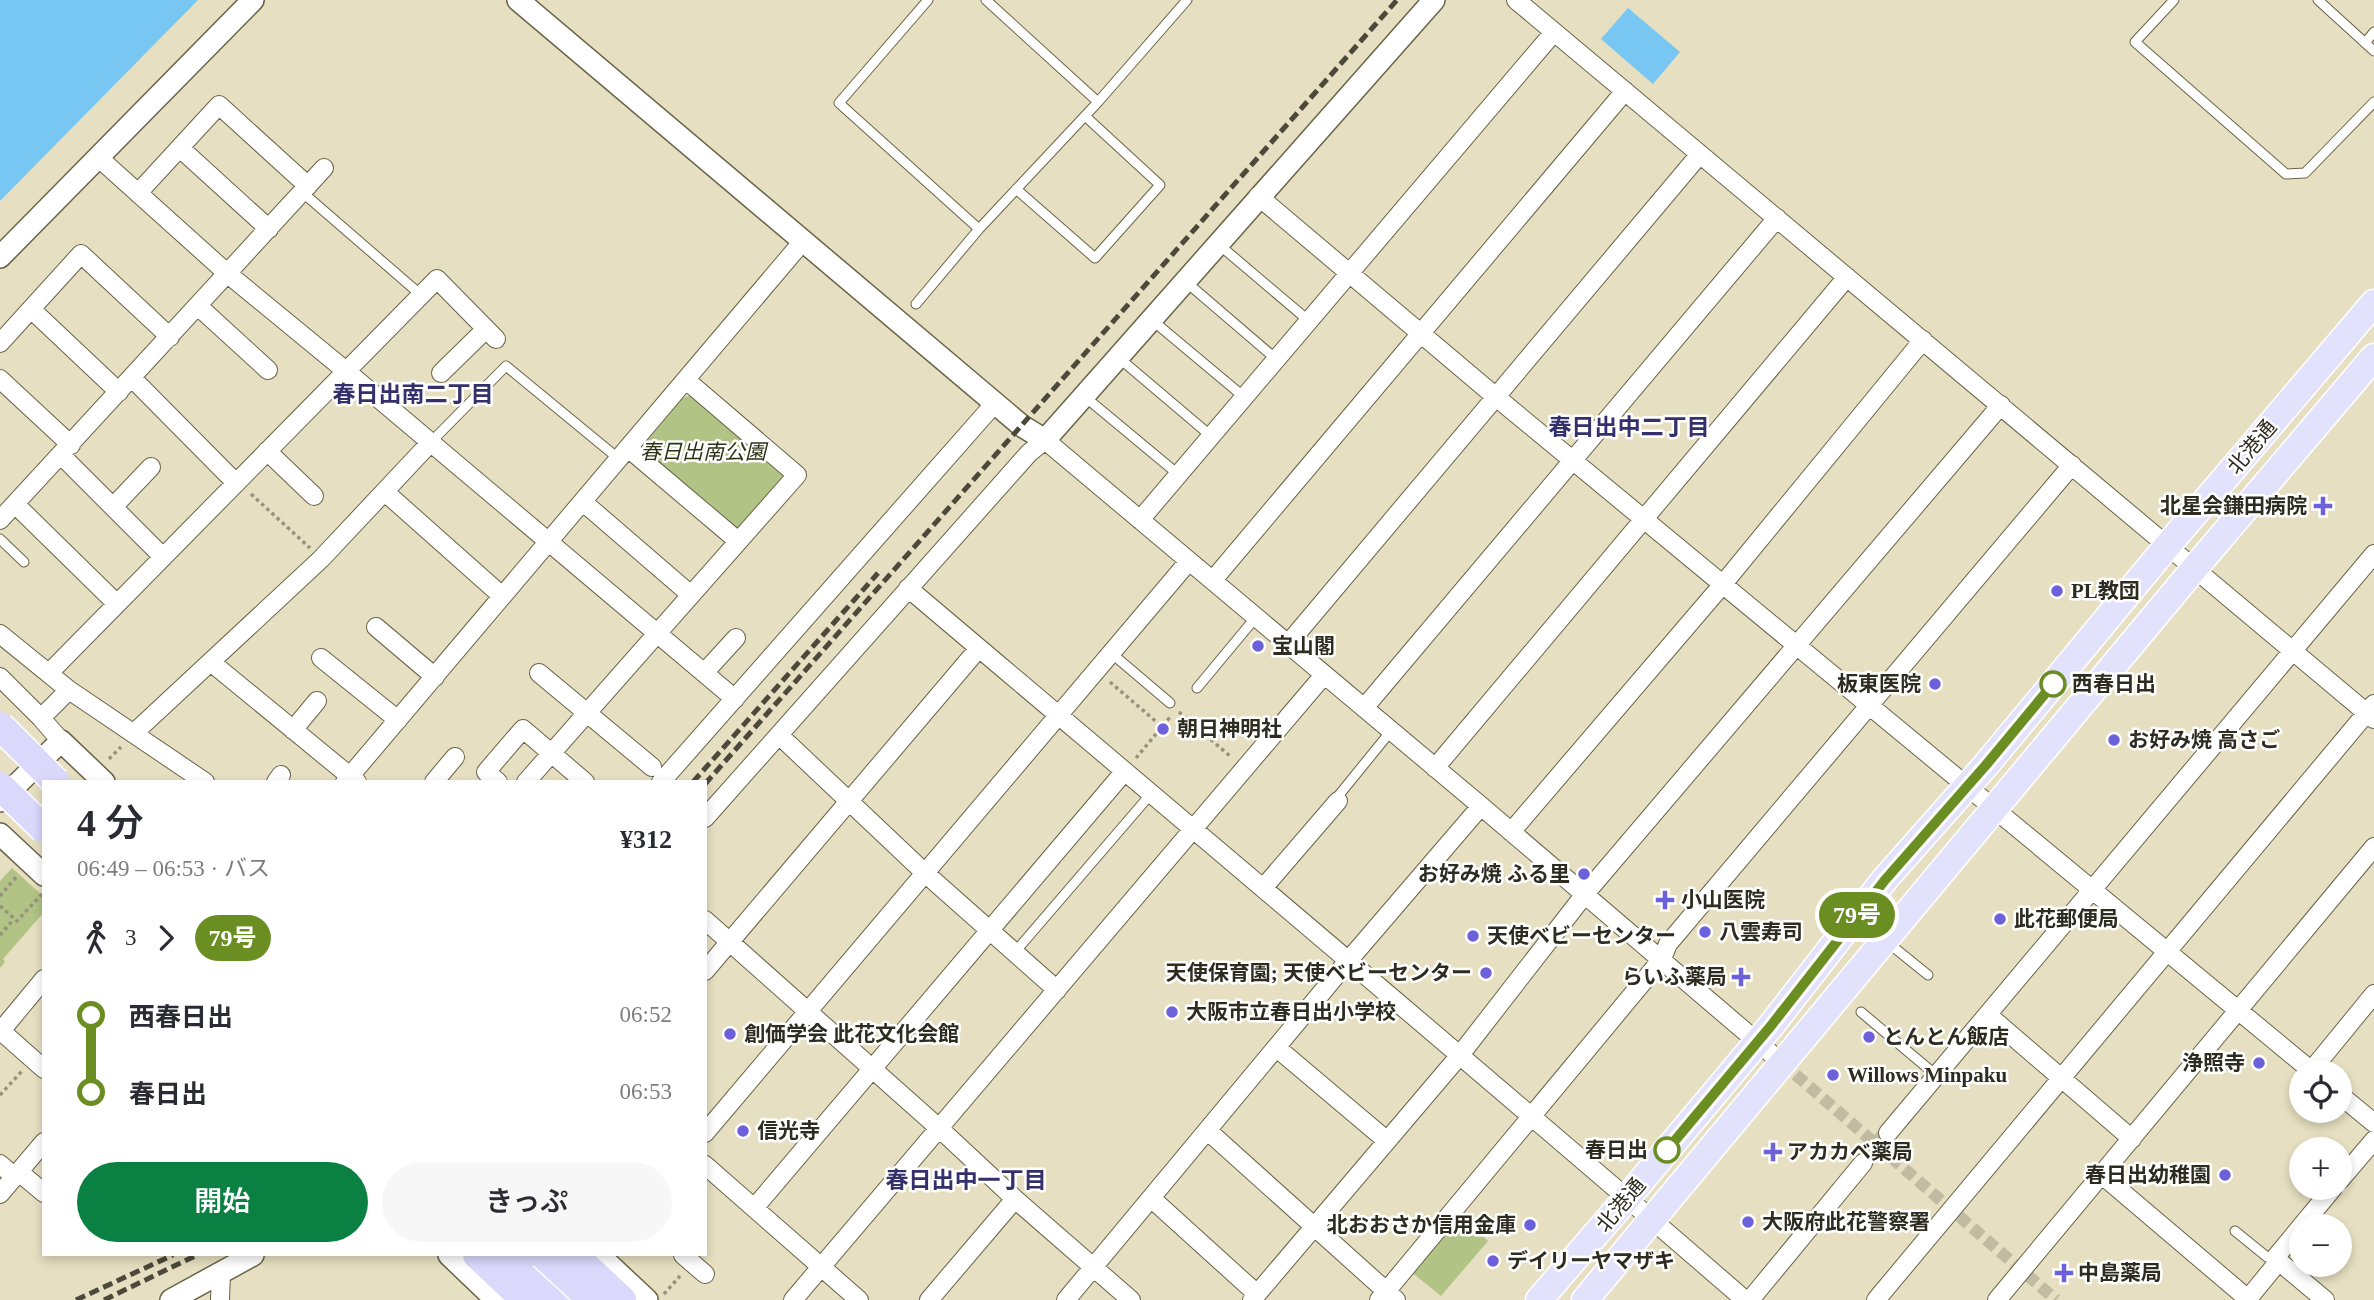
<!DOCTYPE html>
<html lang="ja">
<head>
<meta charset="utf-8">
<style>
	body { margin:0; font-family:"Times New Roman","Noto Sans JP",serif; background:#f7f7f7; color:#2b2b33; height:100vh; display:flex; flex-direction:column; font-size:26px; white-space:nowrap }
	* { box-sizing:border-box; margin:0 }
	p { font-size:23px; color:#7c7c81 }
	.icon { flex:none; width:38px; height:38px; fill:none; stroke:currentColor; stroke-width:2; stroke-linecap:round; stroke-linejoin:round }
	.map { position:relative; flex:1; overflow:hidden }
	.details { position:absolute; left:42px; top:780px; width:665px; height:476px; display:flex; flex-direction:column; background:#fff; border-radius:0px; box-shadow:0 4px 10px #0003 }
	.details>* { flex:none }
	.badge { padding:0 14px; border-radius:23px; font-size:24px; line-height:46px }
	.buttons { position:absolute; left:2289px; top:1060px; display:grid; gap:14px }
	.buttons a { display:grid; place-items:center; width:63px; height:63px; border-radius:50%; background:#fff; box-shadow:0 4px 10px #0003; font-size:35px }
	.map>.badge { position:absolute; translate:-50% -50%; box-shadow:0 0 0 4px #fff }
	.legs { display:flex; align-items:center; gap:10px; height:77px; padding:0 35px; font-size:23px }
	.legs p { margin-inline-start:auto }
	.headline { display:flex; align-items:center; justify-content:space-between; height:119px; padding:0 35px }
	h1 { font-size:38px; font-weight:600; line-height:52px }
	.action { display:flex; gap:14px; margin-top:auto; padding:14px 35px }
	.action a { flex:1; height:80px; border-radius:42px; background:#0b8043; color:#fff; font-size:28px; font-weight:600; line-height:80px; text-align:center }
	.action a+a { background:#f7f7f7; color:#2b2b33 }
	ul { padding:0 35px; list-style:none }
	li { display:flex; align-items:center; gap:24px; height:77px; font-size:26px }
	li i { display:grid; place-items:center; width:10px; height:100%; margin:0 9px; background:currentColor }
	li i::after { content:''; width:18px; height:18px; margin:-9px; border:5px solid; border-radius:50%; background:#fff }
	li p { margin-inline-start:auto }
	li:first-child i { background:linear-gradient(#0000 50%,currentColor 0) }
	li:last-child i { background:linear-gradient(currentColor 50%,#0000 0) }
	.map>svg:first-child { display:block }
</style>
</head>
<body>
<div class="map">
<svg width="2374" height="1300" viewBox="0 0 2374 1300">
	<rect width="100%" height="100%" fill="#e6dfc1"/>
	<path fill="#b1c485" d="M694,394L786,476L737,530L644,453V444L683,398Z
		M12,868L44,897V912L3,959L5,962L0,968V881Z
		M1458,1215L1488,1241L1441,1296L1410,1271Z"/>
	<path fill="#77c7f2" d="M0,0H198L0,201Z
		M1628,8L1680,52L1653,84L1601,39Z"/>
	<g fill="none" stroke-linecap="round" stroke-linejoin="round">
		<path stroke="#c1bba1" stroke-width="12" stroke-dasharray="12 6" stroke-linecap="butt" d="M1782,1063L2056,1300"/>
		<path stroke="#c1bba1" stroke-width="18" stroke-dasharray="18 9" stroke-linecap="butt" d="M1863,1163L1888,1133"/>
		<defs>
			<path id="service" d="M928,0L839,103L979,229L1098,102L1187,0
				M986,0L1098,102
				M2174,0L2135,42L2286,174L2305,173L2374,102
				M2318,0L2374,51
				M2365,43L2374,32
				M1016,189L1095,258L1160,185L1085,116
				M302,192L421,295
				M1217,243L1309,321
				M1185,281L1276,359
				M916,304L979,229
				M1152,320L1244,397
				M1119,358L1211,436
				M1084,396L1179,475
				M430,443L506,366L619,459
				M0,539L24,562
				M1110,652L1170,703
				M1197,688L1256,617
				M1338,801L1339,795L1391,731
				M1886,941L1928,975
				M1015,952L1150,795
				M1861,1012L1937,1076
				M2235,1231L2267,1257L2275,1258"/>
			<path id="minor" d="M1516,0L2374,719
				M180,148L269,229
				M99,158L228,274L346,371L735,699
				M138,193L219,105L308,186
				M1258,196L1496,397L2314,1073
				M198,306L268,370
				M31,309L119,392
				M0,343L81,254L170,337
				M441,373L486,329
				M132,378L235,482
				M0,379L71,445
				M628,448L738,541
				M267,451L314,496
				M61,455L162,556
				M385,492L502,596
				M583,502L691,595
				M15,504L117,604
				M113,507L151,467
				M0,520L324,168
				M1140,520L1554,32
				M1213,580L1625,91
				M908,588C1188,825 1468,1060 1745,1300
				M376,627L435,677
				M0,634L69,690L205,782
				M1288,644L1700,154
				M321,658L398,720
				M212,663L357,782
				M49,673L437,279L496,339
				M539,673L652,767
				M704,673L736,638
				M0,677L41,718L61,741
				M1364,708L1777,218
				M41,718L69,690
				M293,730L317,701
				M134,733L321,559L430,443
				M779,735L925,873L1057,990
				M1435,768L1847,277
				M276,782L281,775
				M345,782L803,241
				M434,782L455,757
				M498,782L486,772L523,729L585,782
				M526,782L797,475L686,380
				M661,782L995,403
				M705,818L1029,453L1045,440L1481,806L1782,1063
				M1511,832L1723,584L1923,340
				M1264,887L1338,801
				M705,920L940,1129L1015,1199L1131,1300
				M705,971L979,648
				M1988,1015L2132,1139
				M1,1031L44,1069
				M0,1032L44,979
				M1277,1048L1386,1140
				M2311,1071L2374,994
				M2340,1095L2374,1123
				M1208,1131L1396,1300
				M705,1133L1189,561
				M1888,1133L2374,554
				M0,1164L15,1177
				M705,1165L859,1300
				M19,1172L44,1193
				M2102,1175L2248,1299
				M2340,1180L2374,1140
				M0,1194L44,1142
				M1151,1198L1257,1294
				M755,1207L1124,772
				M683,1255L705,1274
				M220,1300L221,1274
				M793,1300L1324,675
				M929,1300L1015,1199
				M1066,1300L1348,961L1481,806
				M1252,1300L1460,1055L1585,894L2001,405
				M1379,1300L1662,959L1668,944L2072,465
				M1750,1300L1863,1163
				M1876,1300L2374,704
				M1997,1300L2374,847
				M2247,1300L2279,1261
				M2325,1300L2275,1258L2333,1188"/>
			<path id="tertiary" d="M518,0L1022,426L1045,440L1434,0
				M0,257L253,0
				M0,801L61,741L104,782
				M0,834L44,875
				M449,1255L496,1300
				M599,1255L647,1300
				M171,1300L253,1255"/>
			<path id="primary" d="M1539,1300L1627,1198L1770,1027L1885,879L1986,765L2168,545L2374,303
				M1585,1300L2194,569L2374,357"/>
			<path id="trunk" d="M477,1255L525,1300
				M509,1255L558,1300"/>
		</defs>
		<use href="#service" stroke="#696348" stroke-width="11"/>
		<use href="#minor" stroke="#696348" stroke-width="20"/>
		<use href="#tertiary" stroke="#696348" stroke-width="24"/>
		<use href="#primary" stroke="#fff" stroke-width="29"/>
		<use href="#trunk" stroke="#fff" stroke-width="31"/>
		<path stroke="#97927c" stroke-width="3.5" stroke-dasharray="3.5 3.5" stroke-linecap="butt" d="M251,494L310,548
			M1110,682L1167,731
			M1179,712L1231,757
			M1136,758L1171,716
			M109,759L121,747
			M0,896L17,876
			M0,906L17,921L43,893
			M0,935L14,919
			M0,1095L22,1071
			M664,1294L680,1276"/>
		<use href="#service" stroke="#fff" stroke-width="9"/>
		<use href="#minor" stroke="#fff" stroke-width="18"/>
		<use href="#tertiary" stroke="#fff" stroke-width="21"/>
		<use href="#primary" stroke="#e3e2fc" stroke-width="26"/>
		<use href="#trunk" stroke="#dad8fb" stroke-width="28"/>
		<path stroke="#4c493a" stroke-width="5" stroke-dasharray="10 5" stroke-linecap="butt" d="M693,782L878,573
			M705,784L1397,0
			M76,1300L173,1255
			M104,1300L197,1255"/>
		<defs>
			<path id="trunk-bridge" d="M0,726L56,782
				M0,786L44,829
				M543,1255L592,1300
				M574,1255L622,1300"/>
		</defs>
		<use href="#trunk-bridge" stroke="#fff" stroke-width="31" stroke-linecap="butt"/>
		<use href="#trunk-bridge" stroke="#dad8fb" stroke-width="28"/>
	</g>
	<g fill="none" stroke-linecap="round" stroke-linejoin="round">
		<defs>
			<path id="line-1" d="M1667,1150L1770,1027L1885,880L1986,765L2053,684"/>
		</defs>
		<use href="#line-1" stroke="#fff" stroke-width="16"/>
		<use href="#line-1" stroke="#6b8e23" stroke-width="10"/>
	</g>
	<g fill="#6c61db" stroke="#fff" stroke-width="2.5">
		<path d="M2319.5 495.5h7v7h7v7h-7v7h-7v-7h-7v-7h7z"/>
		<circle cx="2057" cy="591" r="7"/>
		<circle cx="1258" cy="646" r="7"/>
		<circle cx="1935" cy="684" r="7"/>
		<circle cx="1163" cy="729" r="7"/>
		<circle cx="2114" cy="740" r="7"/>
		<circle cx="1584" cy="874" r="7"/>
		<path d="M1661.5 889.5h7v7h7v7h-7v7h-7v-7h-7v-7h7z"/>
		<circle cx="2000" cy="919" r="7"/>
		<circle cx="1705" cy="932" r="7"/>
		<circle cx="1473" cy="936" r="7"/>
		<circle cx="1486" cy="973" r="7"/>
		<path d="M1737.5 966.5h7v7h7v7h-7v7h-7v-7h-7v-7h7z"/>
		<circle cx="1172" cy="1012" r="7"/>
		<circle cx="730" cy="1034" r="7"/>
		<circle cx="1869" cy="1037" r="7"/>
		<circle cx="2259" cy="1063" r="7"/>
		<circle cx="1833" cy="1075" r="7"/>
		<circle cx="743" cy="1131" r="7"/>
		<path d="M1769.5 1141.5h7v7h7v7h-7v7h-7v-7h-7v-7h7z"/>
		<circle cx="2225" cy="1175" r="7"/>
		<circle cx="1748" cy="1222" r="7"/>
		<circle cx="1530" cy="1225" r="7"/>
		<circle cx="1493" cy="1261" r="7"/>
		<path d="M2060.5 1262.5h7v7h7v7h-7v7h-7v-7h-7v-7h7z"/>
	</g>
	<g fill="#fff" stroke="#6b8e23" stroke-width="3.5">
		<circle cx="2053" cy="684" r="12"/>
		<circle cx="1667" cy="1150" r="12"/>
	</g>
	<g text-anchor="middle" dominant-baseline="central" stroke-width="5" stroke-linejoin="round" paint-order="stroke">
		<g font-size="21" fill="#2e2c20" stroke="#fff">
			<text transform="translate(2252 447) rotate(-50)">北港通</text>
			<text transform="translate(1621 1205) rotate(-50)">北港通</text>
		</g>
		<g font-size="21" font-style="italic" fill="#2b3314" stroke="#fff">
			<text x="703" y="452">春日出南公園</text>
		</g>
		<g font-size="21" font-weight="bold" fill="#2e2c20" stroke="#fff" text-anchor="start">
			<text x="2307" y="506" text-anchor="end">北星会鎌田病院</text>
			<text x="2071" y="591">PL教団</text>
			<text x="1272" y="646">宝山閣</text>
			<text x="1921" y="684" text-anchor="end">板東医院</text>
			<text x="1177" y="729">朝日神明社</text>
			<text x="2128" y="740">お好み焼 高さご</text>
			<text x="1570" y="874" text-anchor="end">お好み焼 ふる里</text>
			<text x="1681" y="900">小山医院</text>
			<text x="2014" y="919">此花郵便局</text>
			<text x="1719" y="932">八雲寿司</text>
			<text x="1487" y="936">天使ベビーセンター</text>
			<text x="1472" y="973" text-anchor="end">天使保育園; 天使ベビーセンター</text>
			<text x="1727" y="977" text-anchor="end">らいふ薬局</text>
			<text x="1186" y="1012">大阪市立春日出小学校</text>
			<text x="744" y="1034">創価学会 此花文化会館</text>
			<text x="1883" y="1037">とんとん飯店</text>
			<text x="2245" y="1063" text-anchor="end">浄照寺</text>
			<text x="1847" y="1075">Willows Minpaku</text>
			<text x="757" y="1131">信光寺</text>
			<text x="1787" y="1152">アカカベ薬局</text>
			<text x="2211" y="1175" text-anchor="end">春日出幼稚園</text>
			<text x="1762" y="1222">大阪府此花警察署</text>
			<text x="1516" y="1225" text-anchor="end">北おおさか信用金庫</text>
			<text x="1507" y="1261">デイリーヤマザキ</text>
			<text x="2078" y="1273">中島薬局</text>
		</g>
		<g font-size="21" font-weight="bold" fill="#2e2c20" stroke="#fff" text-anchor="start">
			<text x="2072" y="684">西春日出</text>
			<text x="1648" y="1150" text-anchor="end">春日出</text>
		</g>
		<g font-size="23" font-weight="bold" fill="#34306b" stroke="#fff">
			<text x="413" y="394">春日出南二丁目</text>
			<text x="1629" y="427">春日出中二丁目</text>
			<text x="966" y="1180">春日出中一丁目</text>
		</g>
	</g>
</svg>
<div class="buttons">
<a><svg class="icon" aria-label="locate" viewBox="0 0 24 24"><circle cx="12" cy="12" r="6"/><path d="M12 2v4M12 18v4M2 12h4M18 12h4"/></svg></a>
<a>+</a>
<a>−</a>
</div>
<b class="badge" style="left:1857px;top:915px;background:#6b8e23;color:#fff">79号</b>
<section class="details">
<div class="headline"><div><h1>4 分</h1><p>06:49 – 06:53 · バス</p></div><b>¥312</b></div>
<div class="legs"><svg class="icon" aria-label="walk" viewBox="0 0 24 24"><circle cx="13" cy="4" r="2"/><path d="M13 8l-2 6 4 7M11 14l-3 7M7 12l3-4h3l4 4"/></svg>3<svg class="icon" aria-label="forward" viewBox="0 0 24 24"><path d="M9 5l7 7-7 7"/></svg><b class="badge" style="background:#6b8e23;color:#fff">79号</b></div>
<ul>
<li><i style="color:#6b8e23"></i><b>西春日出</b><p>06:52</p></li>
<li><i style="color:#6b8e23"></i><b>春日出</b><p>06:53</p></li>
</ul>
<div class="action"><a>開始</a><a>きっぷ</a></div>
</section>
</div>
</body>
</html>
